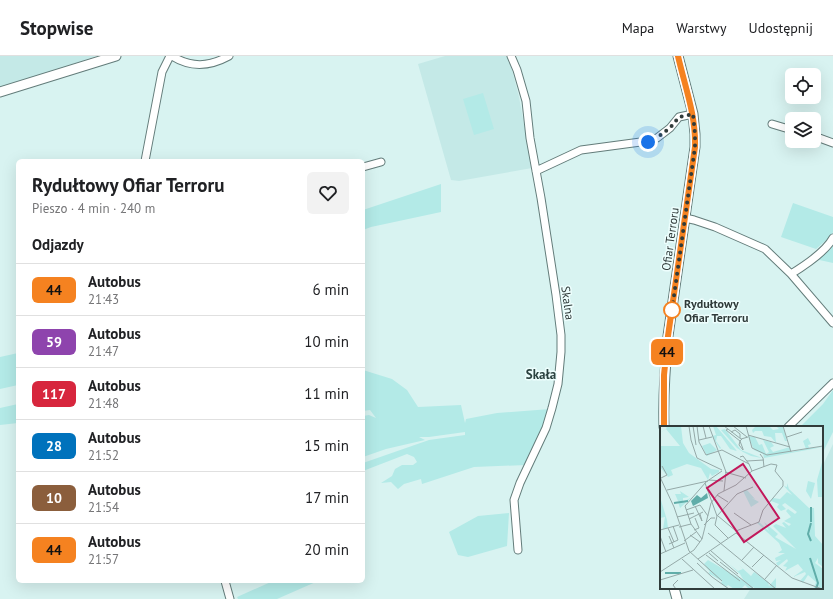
<!DOCTYPE html>
<html lang="pl">
<head>
<meta charset="utf-8">
<style>
	body { margin:0; font-family:"PT Sans",sans-serif; background:#f2f2f2; color:#202124; height:100vh; display:flex; flex-direction:column; font-size:15px; white-space:nowrap }
	* { box-sizing:border-box; margin:0 }
	p { font-size:13px; color:#757577 }
	.icon { flex:none; width:22px; height:22px; fill:none; stroke:currentColor; stroke-width:2; stroke-linecap:round; stroke-linejoin:round }
	.map { position:relative; flex:1; overflow:hidden }
	.panel { position:absolute; left:16px; top:103px; width:349px; height:424px; display:flex; flex-direction:column; background:#fff; border-radius:6px; box-shadow:0 4px 16px #0002 }
	.panel>* { flex:none }
	.badge { padding:0 8px; border-radius:6px; font-size:14px; line-height:26px }
	.tools { position:absolute; left:785px; top:12px; display:grid; gap:8px }
	.tools a { display:grid; place-items:center; width:36px; height:36px; border-radius:6px; background:#fff; box-shadow:0 4px 16px #0002; font-size:20px }
	.you { position:absolute; width:20px; height:20px; margin:-10px; border:3px solid #fff; border-radius:50%; background:#1a73e8; box-shadow:0 0 0 6px #1a73e833 }
	.map>.badge { position:absolute; translate:-50% -50%; box-shadow:0 0 0 2px #fff }
	h2 { padding:0 16px; font-size:15px; line-height:36px }
	.round { display:grid; place-items:center; flex:none; width:42px; height:42px; border-radius:6px; background:#f2f2f2 }
	.head { display:flex; align-items:center; justify-content:space-between; height:68px; padding:0 16px }
	h1 { font-size:19px; font-weight:600; line-height:30px }
	ul { padding:0; list-style:none }
	li { display:flex; align-items:center; gap:12px; height:52px; padding:0 16px; border-top:1px solid #e0e0e0 }
	li div { flex:1 }
	li b { display:block; font-size:15px }
	li em { font-style:normal }
	li .badge { min-width:44px; font-weight:700; text-align:center }
	header { display:flex; align-items:center; gap:24px; box-sizing:border-box; height:56px; padding:0 20px; background:#fff; border-bottom:1px solid #e0e0e0 }
	header strong { font-size:19px }
	nav { display:flex; gap:22px; margin-inline-start:auto; font-size:14px }
	.map>svg:first-child { display:block }
</style>
</head>
<body>
<header>
<strong>Stopwise</strong>
<nav><a>Mapa</a><a>Warstwy</a><a>Udostępnij</a></nav>
</header>
<div class="map">
<svg width="833" height="543" viewBox="0 0 833 543">
	<rect width="100%" height="100%" fill="#d8f3f1"/>
	<path fill="#c4e9e7" d="M0,0H96L22,26L0,32Z
		M445,0H507L510,6L519,41L532,112L459,125L451,124L418,8Z
		M833,388V543H744L751,532H822V411Z"/>
	<path fill="#b3eae7" d="M483,37L494,73L474,79L463,43Z
		M441,128V156L371,171L363,174V154Z
		M793,147L833,161V176L831,180L816,193L781,181Z
		M833,184V207L815,203Z
		M18,297V329L0,333V301Z
		M363,314L392,323L407,334L418,351L461,349L465,367L466,363L497,357L550,353L544,372L526,409L474,411L422,428L421,423L404,428L398,433L391,426L381,427L392,420L395,413L402,409H413L417,406L414,401L407,398L363,415V407L429,384L465,379V376L429,381H419L425,384L386,393L363,401V360L369,359L376,362L370,354L363,355Z
		M833,334V376L822,398V371H800L823,348Z
		M18,348V367L0,369V352Z
		M509,457L507,490L468,501L458,499L449,476L478,460Z
		M273,525H318L277,543H238L237,541Z"/>
	<g fill="none" stroke-linecap="round" stroke-linejoin="round">
		<defs>
			<path id="minor" d="M172,0C191,12 209,11 229,0
				M511,0L517,14L526,45L530,82L541,142L556,239L561,279V296L558,328L552,352L546,372L520,427L514,444L518,494
				M772,68L792,74
				M814,80L833,87
				M145,105L162,16L170,0
				M363,111L381,106
				M536,115L581,94L648,85L657,82L670,72L679,61L693,58
				M685,162L694,164L715,171L765,193L791,218L833,267
				M791,218C804,210 826,195 833,182
				M788,371L833,327
				M225,525L230,543"/>
			<path id="tertiary" d="M0,36L116,0
				M664,371C663,340 665,311 668,280L695,91V78L693,58L678,0
				M674,532L677,543"/>
		</defs>
		<use href="#minor" stroke="#637c7a" stroke-width="9"/>
		<use href="#tertiary" stroke="#637c7a" stroke-width="11"/>
		<use href="#minor" stroke="#fff" stroke-width="7"/>
		<use href="#tertiary" stroke="#fff" stroke-width="9"/>
	</g>
	<g fill="none" stroke-linecap="round" stroke-linejoin="round">
		<defs>
			<path id="line" d="M664,371V319L668,280L695,91C696,59 685,31 678,0"/>
		</defs>
		<use href="#line" stroke="#fff" stroke-width="9"/>
		<use href="#line" stroke="#f58220" stroke-width="6"/>
		<path stroke="#303b3a" stroke-width="4" stroke-dasharray="0 7.2" d="M648,86L657,82L663,77L670,72L679,61L693,58L695,78V91L672,254"/>
	</g>
	<circle fill="#fff" stroke="#f58220" stroke-width="2" cx="672" cy="254" r="8"/>
	<g text-anchor="middle" dominant-baseline="central" stroke-width="3" stroke-linejoin="round" paint-order="stroke">
		<g font-size="12" fill="#303b3a" stroke="#edfefd">
			<text transform="translate(670 183) rotate(-82)">Ofiar Terroru</text>
			<text transform="translate(568 247) rotate(82)">Skalna</text>
		</g>
		<g font-size="12" font-weight="bold" fill="#303b3a" stroke="#edfefd" text-anchor="start">
			<text x="684" y="247">Rydułtowy<tspan x="684" dy="14">Ofiar Terroru</tspan></text>
		</g>
		<g font-size="13" font-weight="bold" fill="#2b4240" stroke="#edfefd">
			<text x="541" y="318">Skała</text>
		</g>
	</g>
	<g transform="translate(660 370)">
		<rect width="163" height="163" fill="#d8f3f1"/>
		<path d="M5,0H21L23,17L29,27L51,43L59,44V46L52,50L50,47L48,54L41,42L27,38L11,44L13,49L8,51L0,41V20H20L6,3L0,7L7,2ZM53,0H56L77,25L70,23L61,10H57L56,15L61,22L60,23L52,10L56,9ZM96,0L110,1L113,4L119,3L116,0H123L127,15H125L122,7H115L116,17L111,11L104,10L102,5H95L93,7L92,4ZM65,3L81,24L102,32L91,30L83,26L77,22L61,4ZM88,10L95,11L99,19L102,18L106,28L109,26L103,14L111,16L114,20L110,22L113,26L130,21L131,26L146,23L143,15L148,12L151,18L148,19L149,22L163,21L104,32L103,28L94,24ZM50,17L57,24L47,30L42,20ZM163,33V71H158L157,54ZM148,55L155,57L151,73L146,65ZM127,57L129,63L149,82H154L155,110L163,119V141L158,137V132L155,137L163,143V163L154,162L156,156L148,149L143,157L140,155L146,148L145,146L133,151L143,144L138,138L125,145L127,141L123,140L128,135L127,133L118,140L116,137L121,134L116,135L115,132L125,127H118L122,124L119,117L97,97L99,96L109,105L104,96L118,108L115,111L136,123L113,100L116,98L126,102L122,97L124,96L129,100L131,98L124,95L131,91L126,85L128,83L135,88L137,86L125,77L122,79L126,83L121,85L117,81L119,78L111,75L113,72L120,73L127,66L132,69L124,60L127,61ZM87,64L95,73L92,72L99,76L91,81L83,65ZM20,65L29,71L23,72V76L32,71L20,82L18,76L22,75H18L15,68H21ZM0,71L7,94L8,102L3,103L5,91L0,92ZM48,134L84,155L80,148L69,138L78,145L83,143L79,139L91,150L94,146L108,156L109,160L116,152V163H96L93,161V163H89L85,159L81,163H74L68,159L66,161L61,157L62,155L48,147L50,146L44,138Z" fill="#b3eae7"/>
		<path d="M47,67L48,72L33,80L31,75L37,69L41,72Z" fill="#60ada9"/>
		<path fill="none" stroke="#60ada9" stroke-width="2" d="M14,77L28,75M151,81V96M151,97L148,108L151,115M150,132L158,157L156,163M5,147H21"/>
		<path fill="none" stroke="#95a9a8" stroke-width="1" d="M29,0L31,14L37,32L62,44M33,0L36,19M37,0L39,16L46,29L62,24L89,38M43,0L46,12M49,0L66,46M64,0L81,13L88,11M73,0L87,11M86,0L92,22L107,29L163,20M123,0L131,26M68,3L66,4L80,15L82,13M71,6L75,4L80,8V12M88,9L130,21M127,11L142,6M39,14L52,11M80,15L83,23V24L79,19ZM100,28L103,32L104,41M80,31L83,30L89,38L92,45M87,35L104,34M65,46L86,52M0,51L14,81L29,125L62,155M1,52L7,49L2,40M49,54L63,55M45,57L57,90M7,64L48,55M64,65L66,46M57,69L68,76M35,80L42,95L40,88M26,84L40,79L48,90M74,87L91,99M57,90L77,68L93,61M57,90L55,99L68,112M58,90L76,105M17,91L34,87M29,93L43,86M44,99L51,92H55M19,101L31,98M8,102L14,116M0,104L19,99M34,104L39,102L35,92M48,107L116,163M76,107L132,152L162,163M30,109L40,116M0,110L6,126M9,110L14,122M42,113L31,98L25,80L46,56L62,45M24,115L36,106M9,118L18,114L13,100M51,125L78,148M49,127L58,135M0,128L25,117M46,129L80,155M22,133L55,163M38,133L76,107M82,134L94,121M60,136L94,163M37,137L52,151L69,163M92,141L104,129M0,146L34,124L42,113L51,77L58,68L76,59L92,45L111,38L117,39L115,45L123,55V60L103,84L99,96L76,105M105,153L117,139M0,154L33,144M16,163L13,159L18,154"/>
		<path fill="#c2185b" fill-opacity="0.15" stroke="#c2185b" stroke-width="2" d="M83,38L119,92L84,116L47,62Z"/>
		<rect width="163" height="163" fill="none" stroke="#303b3a" stroke-width="2"/>
	</g>
</svg>
<div class="tools">
<a><svg class="icon" aria-label="locate" viewBox="0 0 24 24"><circle cx="12" cy="12" r="6"/><path d="M12 2v4M12 18v4M2 12h4M18 12h4"/></svg></a>
<a><svg class="icon" aria-label="layers" viewBox="0 0 24 24"><path d="M12 4l9 5-9 5-9-5zM3 14l9 5 9-5"/></svg></a>
</div>
<div class="you" style="left:648px;top:86px"></div>
<b class="badge" style="left:667px;top:296px;background:#f58220;color:#111">44</b>
<section class="panel">
<div class="head"><div><h1>Rydułtowy Ofiar Terroru</h1><p>Pieszo · 4 min · 240 m</p></div><a class="round"><svg class="icon" aria-label="heart" viewBox="0 0 24 24"><path d="M12 20l-8-8c-3-5 5-10 8-4 3-6 11-1 8 4z"/></svg></a></div>
<h2>Odjazdy</h2>
<ul>
<li><span class="badge" style="background:#f58220;color:#111">44</span><div><b>Autobus</b><p>21:43</p></div><em>6 min</em></li>
<li><span class="badge" style="background:#8e44ad;color:#fff">59</span><div><b>Autobus</b><p>21:47</p></div><em>10 min</em></li>
<li><span class="badge" style="background:#d7263d;color:#fff">117</span><div><b>Autobus</b><p>21:48</p></div><em>11 min</em></li>
<li><span class="badge" style="background:#0072bc;color:#fff">28</span><div><b>Autobus</b><p>21:52</p></div><em>15 min</em></li>
<li><span class="badge" style="background:#8b5e3c;color:#fff">10</span><div><b>Autobus</b><p>21:54</p></div><em>17 min</em></li>
<li><span class="badge" style="background:#f58220;color:#111">44</span><div><b>Autobus</b><p>21:57</p></div><em>20 min</em></li>
</ul>
</section>
</div>
</body>
</html>
